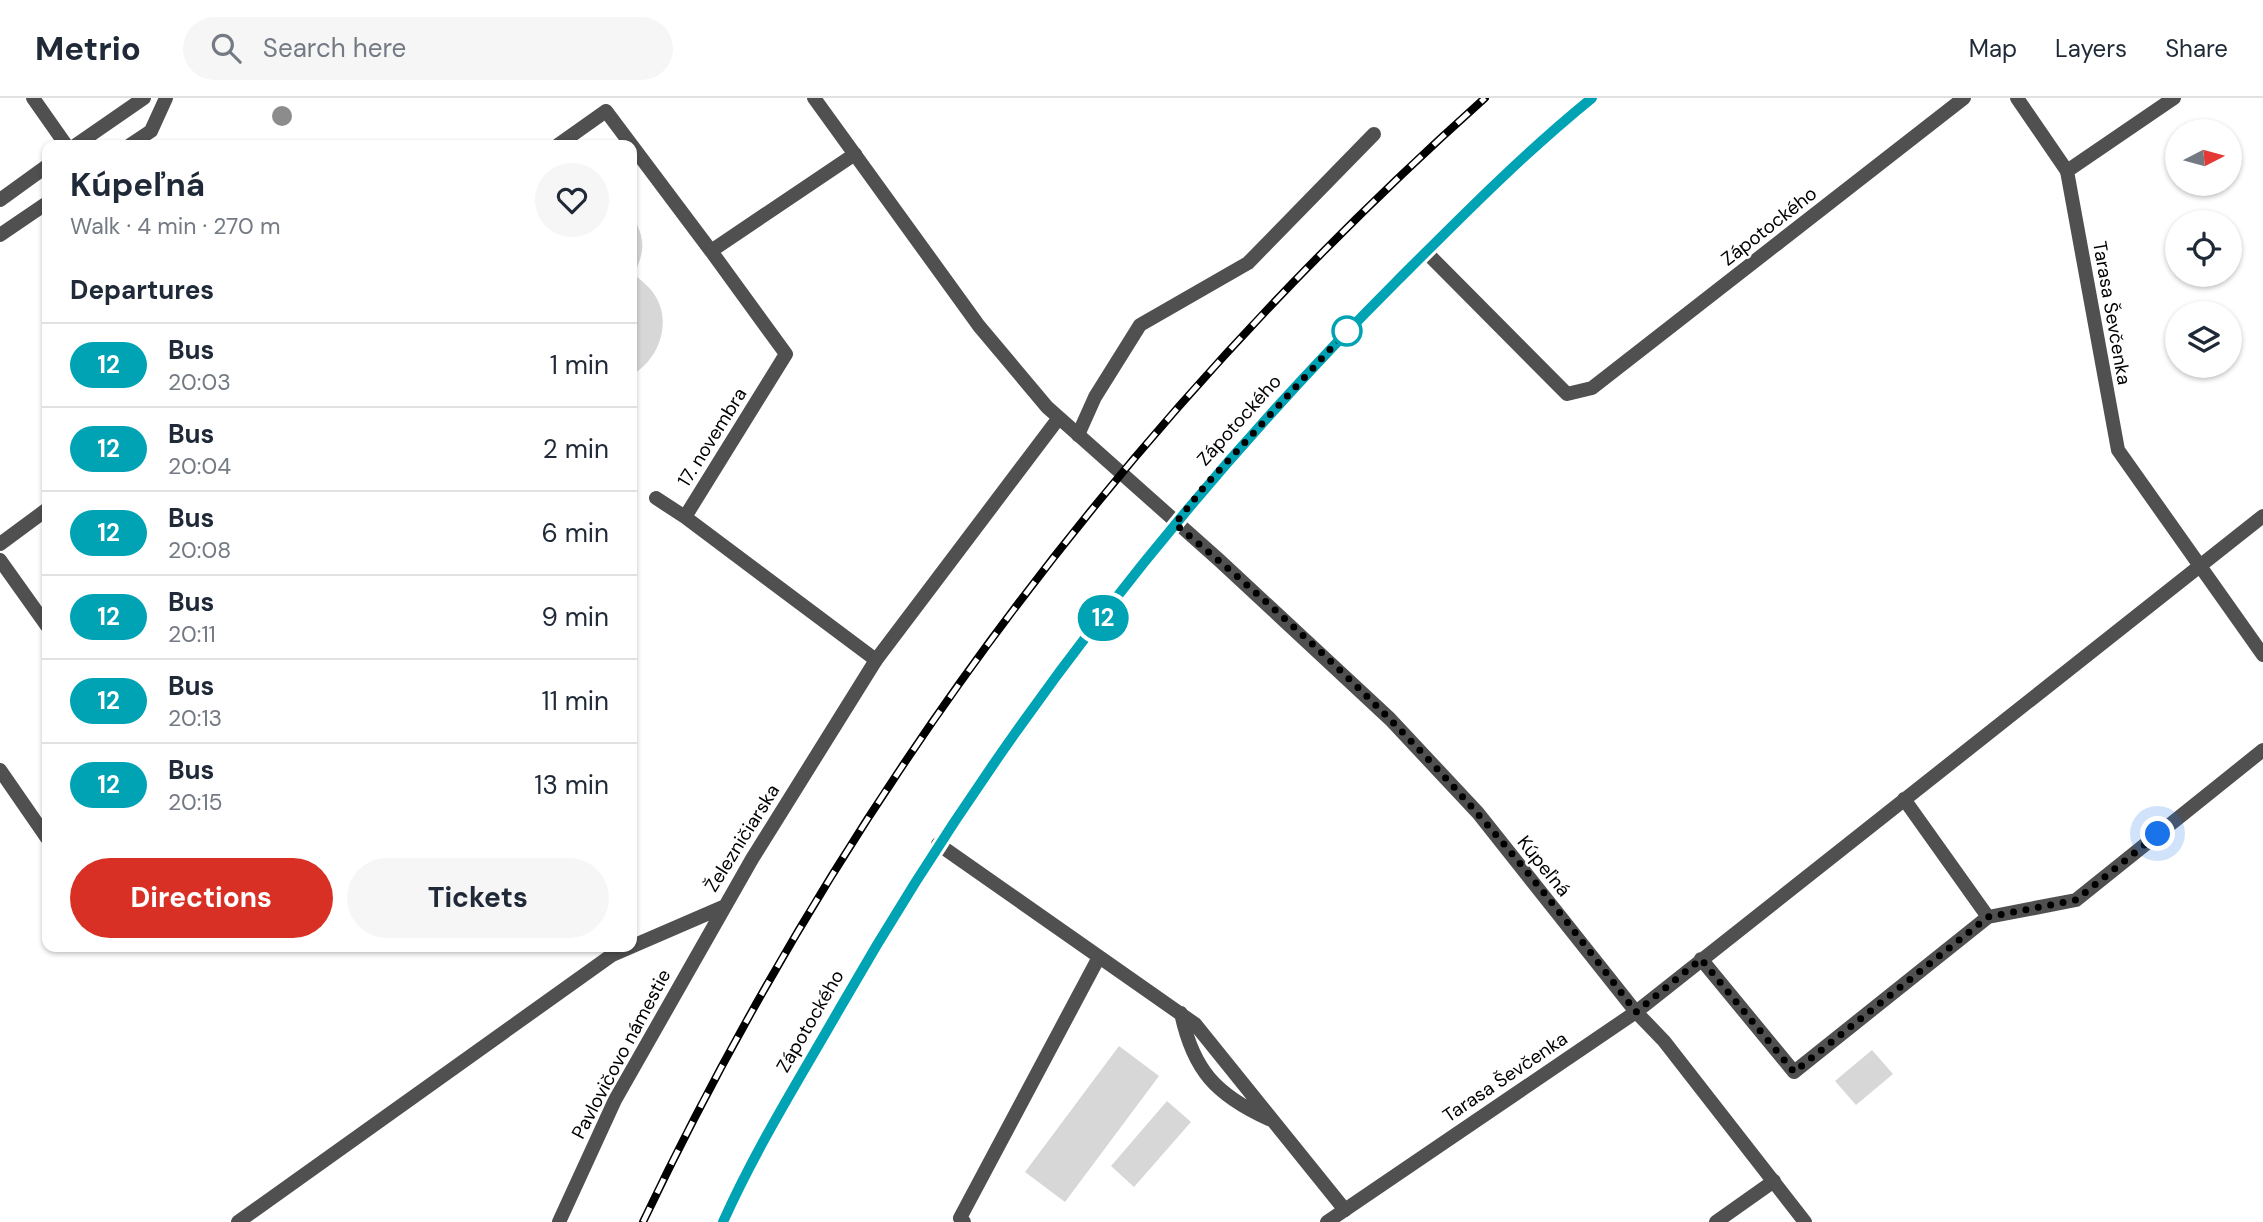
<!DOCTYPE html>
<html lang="en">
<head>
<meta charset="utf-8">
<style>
	body { margin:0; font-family:"DM Sans",sans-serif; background:#f6f6f7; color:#1f2937; height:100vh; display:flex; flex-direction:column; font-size:26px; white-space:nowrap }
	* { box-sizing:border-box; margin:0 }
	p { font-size:23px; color:#747a83 }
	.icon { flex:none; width:38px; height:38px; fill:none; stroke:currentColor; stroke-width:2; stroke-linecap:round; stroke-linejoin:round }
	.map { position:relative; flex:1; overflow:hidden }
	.drawer { position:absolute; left:42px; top:42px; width:595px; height:812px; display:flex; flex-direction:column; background:#fff; border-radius:14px; box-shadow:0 2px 5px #0004 }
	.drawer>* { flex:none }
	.badge { padding:0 14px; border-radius:23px; font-size:24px; line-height:46px }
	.needle { width:46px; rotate:84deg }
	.fabs { position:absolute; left:2165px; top:21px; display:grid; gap:14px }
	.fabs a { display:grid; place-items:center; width:77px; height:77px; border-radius:50%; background:#fff; box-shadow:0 2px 5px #0004; font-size:35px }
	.you { position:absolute; width:35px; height:35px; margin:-18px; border:5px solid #fff; border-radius:50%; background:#1a73e8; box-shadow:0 0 0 10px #1a73e833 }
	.map>.badge { position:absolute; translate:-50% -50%; box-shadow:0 0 0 4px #fff }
	h2 { padding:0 28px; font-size:26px; line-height:63px }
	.round { display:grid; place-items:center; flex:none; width:74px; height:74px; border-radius:37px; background:#f6f6f7 }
	.head { display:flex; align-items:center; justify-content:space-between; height:119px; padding:0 28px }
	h1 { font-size:33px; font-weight:700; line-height:52px }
	.action { display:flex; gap:14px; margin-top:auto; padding:14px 28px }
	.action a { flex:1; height:80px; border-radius:42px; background:#d93025; color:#fff; font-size:28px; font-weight:700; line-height:80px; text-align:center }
	.action a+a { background:#f6f6f7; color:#1f2937 }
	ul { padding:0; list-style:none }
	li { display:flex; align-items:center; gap:21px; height:84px; padding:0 28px; border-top:2px solid #e0e1e3 }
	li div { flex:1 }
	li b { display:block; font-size:26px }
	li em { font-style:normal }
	li .badge { min-width:77px; font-weight:700; text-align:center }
	header { display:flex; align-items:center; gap:42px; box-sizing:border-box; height:98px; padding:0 35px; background:#fff; border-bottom:2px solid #e0e1e3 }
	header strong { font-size:33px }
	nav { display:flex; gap:38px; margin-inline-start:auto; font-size:24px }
	.search { width:490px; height:63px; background:#f6f6f7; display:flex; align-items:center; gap:18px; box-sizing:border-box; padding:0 24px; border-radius:38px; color:#747a83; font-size:26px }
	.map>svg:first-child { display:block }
</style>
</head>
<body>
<header>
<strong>Metrio</strong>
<div class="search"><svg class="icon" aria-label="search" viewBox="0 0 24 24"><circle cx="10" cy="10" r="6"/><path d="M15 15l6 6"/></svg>Search here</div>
<nav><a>Map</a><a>Layers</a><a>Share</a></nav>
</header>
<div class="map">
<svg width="2263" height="1124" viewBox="0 0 2263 1124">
	<rect width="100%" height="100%" fill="#fff"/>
	<path fill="#d7d7d7" d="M632,118C646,140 645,154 634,176C640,182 649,188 654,196C673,223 659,262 632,277Z
		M1119,948L1159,978L1065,1104L1025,1074Z
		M1872,952L1893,976L1856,1007L1835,983Z
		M1167,1003L1191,1024L1134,1089L1111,1068Z"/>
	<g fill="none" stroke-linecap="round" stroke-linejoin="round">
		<path stroke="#505050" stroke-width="14" d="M33,0L66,47
			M2017,0L2067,73
			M130,47L151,33L166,0
			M558,47L606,13L711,153L855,56
			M0,137L47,105
			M711,153L786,256L685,419L876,562
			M1426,154L1567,296L1592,290L1964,0
			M1078,337L1095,299L1140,227L1248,165L1374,36
			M656,400L685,419
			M0,446L46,412
			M938,746L1195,926L1345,1112
			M1181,915C1193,972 1216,997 1269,1021
			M964,1124L960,1120L1099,859
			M1716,1124L1774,1083"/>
		<path stroke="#505050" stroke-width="14" d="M814,0L979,228L1047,309L1219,462L1390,621L1478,715L1636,914L1664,943L1805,1124
			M2174,0L2067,73L2118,352L2263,557
			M76,47L144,0
			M0,102L47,68
			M0,462L47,528
			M0,672L47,740
			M1904,701L1988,819
			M1701,861L1794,974L1988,819L2076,802L2263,652
			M238,1124L612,857L723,809
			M559,1124L615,1002L752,761L876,562L1058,321
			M723,1124C755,1052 798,984 837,916C990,648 1180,400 1398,182C1461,119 1523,56 1592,0
			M1327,1124L1636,914L2263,418"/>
		<defs>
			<path id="rail" d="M643,1124C848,694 1129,318 1485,0"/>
		</defs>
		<use href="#rail" stroke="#000" stroke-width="8"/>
		<use href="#rail" stroke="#fff" stroke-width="5" stroke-dasharray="16" stroke-linecap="butt"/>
	</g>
	<circle fill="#8c8c8c" cx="282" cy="18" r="10"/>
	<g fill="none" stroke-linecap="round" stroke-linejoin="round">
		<defs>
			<path id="line" d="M723,1124C756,1050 800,980 840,910C992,644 1182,398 1398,182C1461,119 1523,56 1592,0"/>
		</defs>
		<use href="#line" stroke="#fff" stroke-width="16"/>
		<use href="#line" stroke="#00a3b4" stroke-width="10"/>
		<path stroke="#000" stroke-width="7" stroke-dasharray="0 12.6" d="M1347,233L1204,389L1175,426C1282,514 1386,611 1477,715C1533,778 1585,847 1636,914L1701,861L1794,974L1988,819L2076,802L2158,736"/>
	</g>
	<circle fill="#fff" stroke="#00a3b4" stroke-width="3.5" cx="1347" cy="233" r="14"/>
	<g text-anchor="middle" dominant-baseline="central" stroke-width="5" stroke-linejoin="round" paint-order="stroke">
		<g font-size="19" fill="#000" stroke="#fff">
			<text transform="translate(1769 128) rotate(-38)">Zápotockého</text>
			<text transform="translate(2112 215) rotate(80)">Tarasa Ševčenka</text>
			<text transform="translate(1239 322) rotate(-48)">Zápotockého</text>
			<text transform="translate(712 339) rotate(-58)">17. novembra</text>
			<text transform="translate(742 740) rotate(-58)">Železničiarska</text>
			<text transform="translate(1544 768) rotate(51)">Kúpeľná</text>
			<text transform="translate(810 923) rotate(-60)">Zápotockého</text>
			<text transform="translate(621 956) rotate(-62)">Pavlovičovo námestie</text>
			<text transform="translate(1505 979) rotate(-34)">Tarasa Ševčenka</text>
		</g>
	</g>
</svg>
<div class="fabs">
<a><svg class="needle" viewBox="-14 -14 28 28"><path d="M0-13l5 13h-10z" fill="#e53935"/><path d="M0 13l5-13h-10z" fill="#747a83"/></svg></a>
<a><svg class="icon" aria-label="locate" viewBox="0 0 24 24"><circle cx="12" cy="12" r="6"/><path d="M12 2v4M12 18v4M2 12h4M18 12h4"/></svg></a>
<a><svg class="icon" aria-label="layers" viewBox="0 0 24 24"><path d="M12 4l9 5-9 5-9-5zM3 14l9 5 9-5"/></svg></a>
</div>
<div class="you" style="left:2158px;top:736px"></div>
<b class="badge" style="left:1103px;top:520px;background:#00a3b4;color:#fff">12</b>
<section class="drawer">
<div class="head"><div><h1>Kúpeľná</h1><p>Walk · 4 min · 270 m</p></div><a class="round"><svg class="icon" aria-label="heart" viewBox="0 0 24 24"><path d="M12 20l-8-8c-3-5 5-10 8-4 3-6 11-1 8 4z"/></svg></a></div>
<h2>Departures</h2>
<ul>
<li><span class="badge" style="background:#00a3b4;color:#fff">12</span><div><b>Bus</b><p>20:03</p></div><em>1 min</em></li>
<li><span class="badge" style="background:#00a3b4;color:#fff">12</span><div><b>Bus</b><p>20:04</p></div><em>2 min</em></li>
<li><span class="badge" style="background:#00a3b4;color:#fff">12</span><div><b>Bus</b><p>20:08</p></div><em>6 min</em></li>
<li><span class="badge" style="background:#00a3b4;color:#fff">12</span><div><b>Bus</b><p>20:11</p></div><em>9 min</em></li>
<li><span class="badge" style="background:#00a3b4;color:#fff">12</span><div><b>Bus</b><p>20:13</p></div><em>11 min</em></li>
<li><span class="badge" style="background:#00a3b4;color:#fff">12</span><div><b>Bus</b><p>20:15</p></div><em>13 min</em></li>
</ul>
<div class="action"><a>Directions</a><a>Tickets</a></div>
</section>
</div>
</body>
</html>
